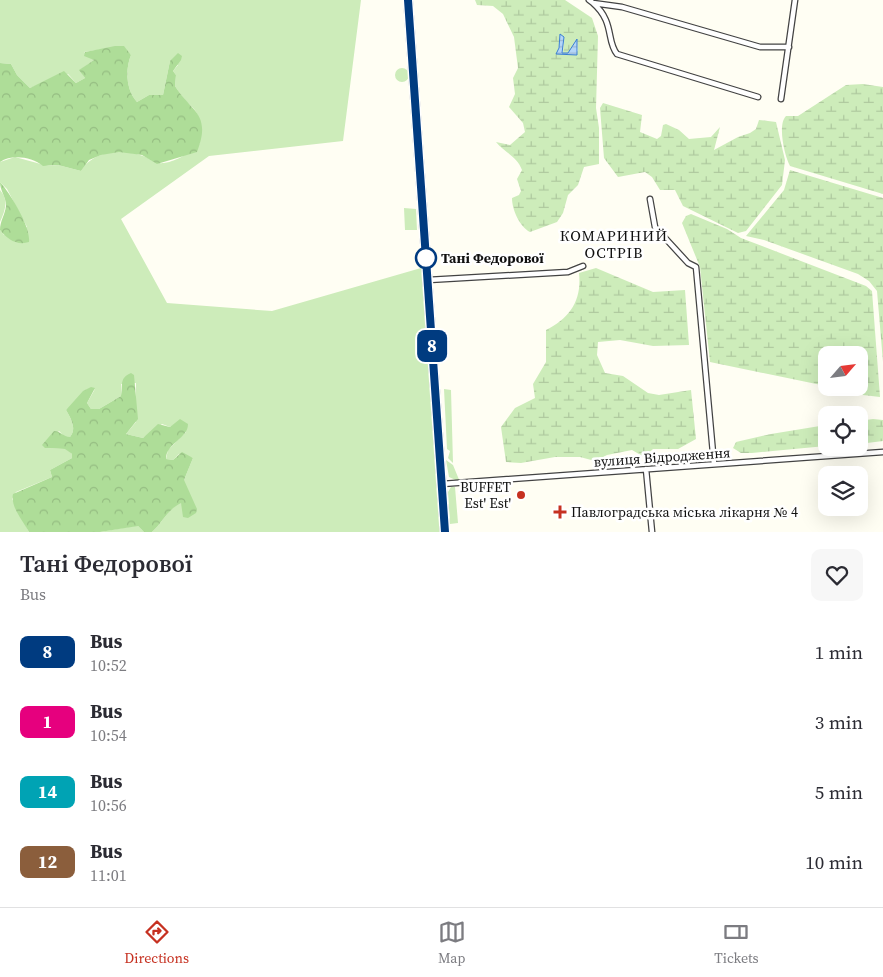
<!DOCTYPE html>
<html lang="en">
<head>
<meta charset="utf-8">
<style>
	body { margin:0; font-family:"Source Serif 4",serif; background:#f7f7f7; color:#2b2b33; height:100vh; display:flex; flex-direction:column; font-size:19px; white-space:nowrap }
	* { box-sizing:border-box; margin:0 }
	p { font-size:16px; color:#7c7c81 }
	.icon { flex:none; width:28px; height:28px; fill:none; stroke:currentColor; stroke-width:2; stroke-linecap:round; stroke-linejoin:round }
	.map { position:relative; height:532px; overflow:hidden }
	.details { display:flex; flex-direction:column; background:#fff; flex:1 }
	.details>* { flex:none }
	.badge { padding:0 10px; border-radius:8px; font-size:18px; line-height:32px }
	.needle { width:32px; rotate:62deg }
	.fabs { position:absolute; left:818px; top:346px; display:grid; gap:10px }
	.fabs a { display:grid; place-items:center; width:50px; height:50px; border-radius:10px; background:#fff; box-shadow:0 5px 20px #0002; font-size:25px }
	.map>.badge { position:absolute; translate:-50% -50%; box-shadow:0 0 0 2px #fff }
	.round { display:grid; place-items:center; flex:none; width:52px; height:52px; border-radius:10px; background:#f7f7f7 }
	.overview { display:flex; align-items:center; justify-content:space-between; height:85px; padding:0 20px }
	h1 { font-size:24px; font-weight:600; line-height:38px }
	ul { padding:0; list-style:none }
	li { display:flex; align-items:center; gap:15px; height:70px; padding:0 20px }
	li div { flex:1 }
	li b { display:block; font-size:19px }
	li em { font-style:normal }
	li .badge { min-width:55px; font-weight:700; text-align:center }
	.tabs { display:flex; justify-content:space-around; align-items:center; height:70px; border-top:1px solid #e1e1e2; background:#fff; font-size:14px; color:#7c7c81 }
	.tabs a { display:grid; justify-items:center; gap:2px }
	.tabs .on { color:#c63121 }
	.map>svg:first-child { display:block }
</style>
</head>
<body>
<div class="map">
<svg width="883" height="532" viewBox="0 0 883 532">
	<defs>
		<pattern id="forest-crowns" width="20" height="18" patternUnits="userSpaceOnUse" patternTransform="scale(1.25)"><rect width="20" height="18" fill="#aedd98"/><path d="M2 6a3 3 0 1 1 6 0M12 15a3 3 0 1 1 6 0" fill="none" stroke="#95bd82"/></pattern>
		<pattern id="wetland-marsh" width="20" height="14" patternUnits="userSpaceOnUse" patternTransform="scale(1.25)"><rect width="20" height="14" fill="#cdecba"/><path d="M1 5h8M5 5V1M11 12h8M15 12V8" fill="none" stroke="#afc99f"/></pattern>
		<pattern id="water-rules" width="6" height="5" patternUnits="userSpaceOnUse" patternTransform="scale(1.25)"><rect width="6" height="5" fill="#b5d6f8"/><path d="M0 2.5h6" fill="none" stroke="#9bb7d4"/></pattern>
	</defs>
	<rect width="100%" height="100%" fill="#fffef3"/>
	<path fill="#cdecba" d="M0,0H361L343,141L209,156L121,219L167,303L272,311L428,266L447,532H152C163,522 168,509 181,502L183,508L184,480L193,458L179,454L173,460L166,459L168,450L186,432L177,423L170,427L162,424L143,438L126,434L136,422V383L121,384V396L99,409H91L87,403L95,389L66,410C71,419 77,428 70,437H65L59,431L45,448L66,449L72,454V458L50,470L52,477L16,492L12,499L29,532H0V230L4,235L27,227L7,189L0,182V162L15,157L48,166L58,165L81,171C93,150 123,148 143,156C152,159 153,164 164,163C178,161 190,152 200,143C201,101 193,115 175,86L176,75L173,71L178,65L170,61L163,95H149L137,102C126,90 125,70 131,55L123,46L84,52L94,60L80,70L85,78L76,83L68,74L30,88L17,75L11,64L0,63Z
		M395 75a7 7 0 1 1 14 0a7 7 0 1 1-14 0Z
		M0,190C9,200 5,211 0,222Z
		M404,208L416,209L417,230H405Z
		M444,389L451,390L453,463L448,458L450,451L447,449Z
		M446,460L453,465L460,482L449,477Z
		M451,487H455L458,523L450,524L448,492Z
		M138,526L144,532H100L134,526Z"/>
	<path fill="url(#forest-crowns)" d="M115,46H124L131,55C125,70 126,90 137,102L149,95H163L170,61L178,53L182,56L181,60L173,71L176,75L175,86C191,112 212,113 197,152L157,164L142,155L119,152L101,155L89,160L81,171L58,165L43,166C32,157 12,154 0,162V63L11,64L17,75L30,88L64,71L76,83L85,78L79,70L94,60L84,56L85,52Z
		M0,182C10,193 31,227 29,242C17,246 7,239 0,230C0,221 5,215 6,206C6,196 0,191 0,182Z
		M131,373L134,375L138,419L126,434L143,438L158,424L170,427L180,419L188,424C188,439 166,443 166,459L173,460L182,452L193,458L184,480L197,509L196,513L188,518L183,517L181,503C168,509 163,522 152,532H144L138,526L100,532H29C23,521 10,506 13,494L52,477L50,470L72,458V454L65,449L45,448L42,445L54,431C61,431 63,437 70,437C77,428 71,419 66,410L83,391L91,387L95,388L87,403L91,409H99L121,396C123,385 119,378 131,373Z"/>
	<path fill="url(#wetland-marsh)" fill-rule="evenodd" d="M475,0H565L592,18L598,36L596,108L599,128V164L584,167L578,185L568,195L563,213L557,222L530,232C520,227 512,210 512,198L519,195L521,191L517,179L522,170C517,156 505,153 496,142L510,145L525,132L523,123L509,107L515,94L513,78L518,68L514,37L503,14L493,6L477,5ZM560,36L564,37L563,53H568L577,40L578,51L569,55L558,54Z
		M863,84L883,87V194L790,166C785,157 777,125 786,116H798L846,85Z
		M603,103L642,115L640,132L657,139L661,136L663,125L666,124L679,130L689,139L711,137L720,127L714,150L738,137L750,133L756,129L759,120L776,122L785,160L782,185L746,231L738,233L683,206L675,190H660L652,177L645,172L618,177L604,158L600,108Z
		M790,170L883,198V362L877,291L869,281L858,274L764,240L746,236L784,190Z
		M691,214L727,229L741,238L866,286L872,291L880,397L863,395L833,388H859V355H826V386L710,362L700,267L682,223L686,216Z
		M596,268L653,292L685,290L689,345L653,346L620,340L598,342L597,355L605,373L623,376L648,393L659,395L691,390L696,439L678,449H653L644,457L632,450L607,455L595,461L580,457H555L521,463L506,462L501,427L515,408L535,398L533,384L546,362V330C570,318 582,300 579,273Z
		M873,419L883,420V441L859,444V421Z
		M826,425V446L752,453H741L733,448L736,442L771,434Z"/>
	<path fill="url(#water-rules)" stroke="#397fd2" d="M560,34L564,37L562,53H568L577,39V55L556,54L559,48Z"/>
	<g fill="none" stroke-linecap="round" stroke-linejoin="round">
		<defs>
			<path id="street" d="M589,0L593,3L622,7L760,47H789
				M593,3C615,22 606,41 617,54L758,97
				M781,99L795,0
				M650,199L655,227L688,263L696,267L714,464
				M428,280L568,272L583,266
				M646,469L652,532
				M442,484L883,452"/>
			<path id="highway" d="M408,0L445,532"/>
		</defs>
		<use href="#street" stroke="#434343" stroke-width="7"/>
		<use href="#highway" stroke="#212121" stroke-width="10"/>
		<use href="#street" stroke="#fff" stroke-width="4.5"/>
		<use href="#highway" stroke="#f9b856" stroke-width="8"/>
	</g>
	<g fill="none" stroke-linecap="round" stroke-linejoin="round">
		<defs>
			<path id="line" d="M408,0L445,532"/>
		</defs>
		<use href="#line" stroke="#fff" stroke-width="11"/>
		<use href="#line" stroke="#003b80" stroke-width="8"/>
	</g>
	<circle fill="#fff" stroke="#003b80" stroke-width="2.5" cx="426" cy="258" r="10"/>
	<g fill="#c63121" stroke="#fff" stroke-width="2">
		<circle cx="521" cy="495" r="5"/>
		<path d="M557.5 504.5h5v5h5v5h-5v5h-5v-5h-5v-5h5z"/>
	</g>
	<g text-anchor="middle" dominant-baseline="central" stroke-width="5" stroke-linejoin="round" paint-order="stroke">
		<g font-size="14" font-weight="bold" fill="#101010" stroke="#fff" text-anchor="start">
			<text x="441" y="258">Тані Федорової</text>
		</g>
		<g font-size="14" fill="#101010" stroke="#fff">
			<text transform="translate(662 457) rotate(-4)">вулиця Відродження</text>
		</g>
		<g font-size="14" fill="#101010" stroke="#fff" text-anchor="end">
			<text x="511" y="487">BUFFET<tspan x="511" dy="16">Est' Est'</tspan></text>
			<text x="571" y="512" text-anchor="start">Павлоградська міська лікарня № 4</text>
		</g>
		<g font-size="15" letter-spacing="1" fill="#101010" stroke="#fff">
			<text x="614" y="235">КОМАРИНИЙ<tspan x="614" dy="17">ОСТРІВ</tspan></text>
		</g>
	</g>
</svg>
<div class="fabs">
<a><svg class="needle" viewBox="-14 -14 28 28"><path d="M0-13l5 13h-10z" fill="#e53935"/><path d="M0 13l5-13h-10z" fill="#7c7c81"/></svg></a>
<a><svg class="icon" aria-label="locate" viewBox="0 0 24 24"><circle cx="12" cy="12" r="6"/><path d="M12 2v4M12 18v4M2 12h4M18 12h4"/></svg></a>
<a><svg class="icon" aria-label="layers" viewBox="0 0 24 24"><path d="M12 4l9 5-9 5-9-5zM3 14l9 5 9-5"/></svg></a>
</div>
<b class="badge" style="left:432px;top:346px;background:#003b80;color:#fff">8</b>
</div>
<section class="details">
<div class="overview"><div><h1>Тані Федорової</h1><p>Bus</p></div><a class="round"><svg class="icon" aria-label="heart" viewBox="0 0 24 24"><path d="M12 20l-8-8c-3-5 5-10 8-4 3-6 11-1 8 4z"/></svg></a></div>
<ul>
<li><span class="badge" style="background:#003b80;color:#fff">8</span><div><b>Bus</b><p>10:52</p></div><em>1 min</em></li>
<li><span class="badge" style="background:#e6007e;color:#fff">1</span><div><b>Bus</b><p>10:54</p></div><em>3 min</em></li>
<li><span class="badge" style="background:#00a3b4;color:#fff">14</span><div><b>Bus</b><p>10:56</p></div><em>5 min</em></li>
<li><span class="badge" style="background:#8b5e3c;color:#fff">12</span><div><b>Bus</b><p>11:01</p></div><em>10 min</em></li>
</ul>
</section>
<nav class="tabs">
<a class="on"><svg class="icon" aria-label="directions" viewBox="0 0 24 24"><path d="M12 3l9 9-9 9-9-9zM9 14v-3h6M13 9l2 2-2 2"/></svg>Directions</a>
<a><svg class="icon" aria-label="map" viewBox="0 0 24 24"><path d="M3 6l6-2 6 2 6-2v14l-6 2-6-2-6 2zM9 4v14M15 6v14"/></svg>Map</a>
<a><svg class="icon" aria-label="tickets" viewBox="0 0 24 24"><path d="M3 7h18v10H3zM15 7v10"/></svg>Tickets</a>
</nav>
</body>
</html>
